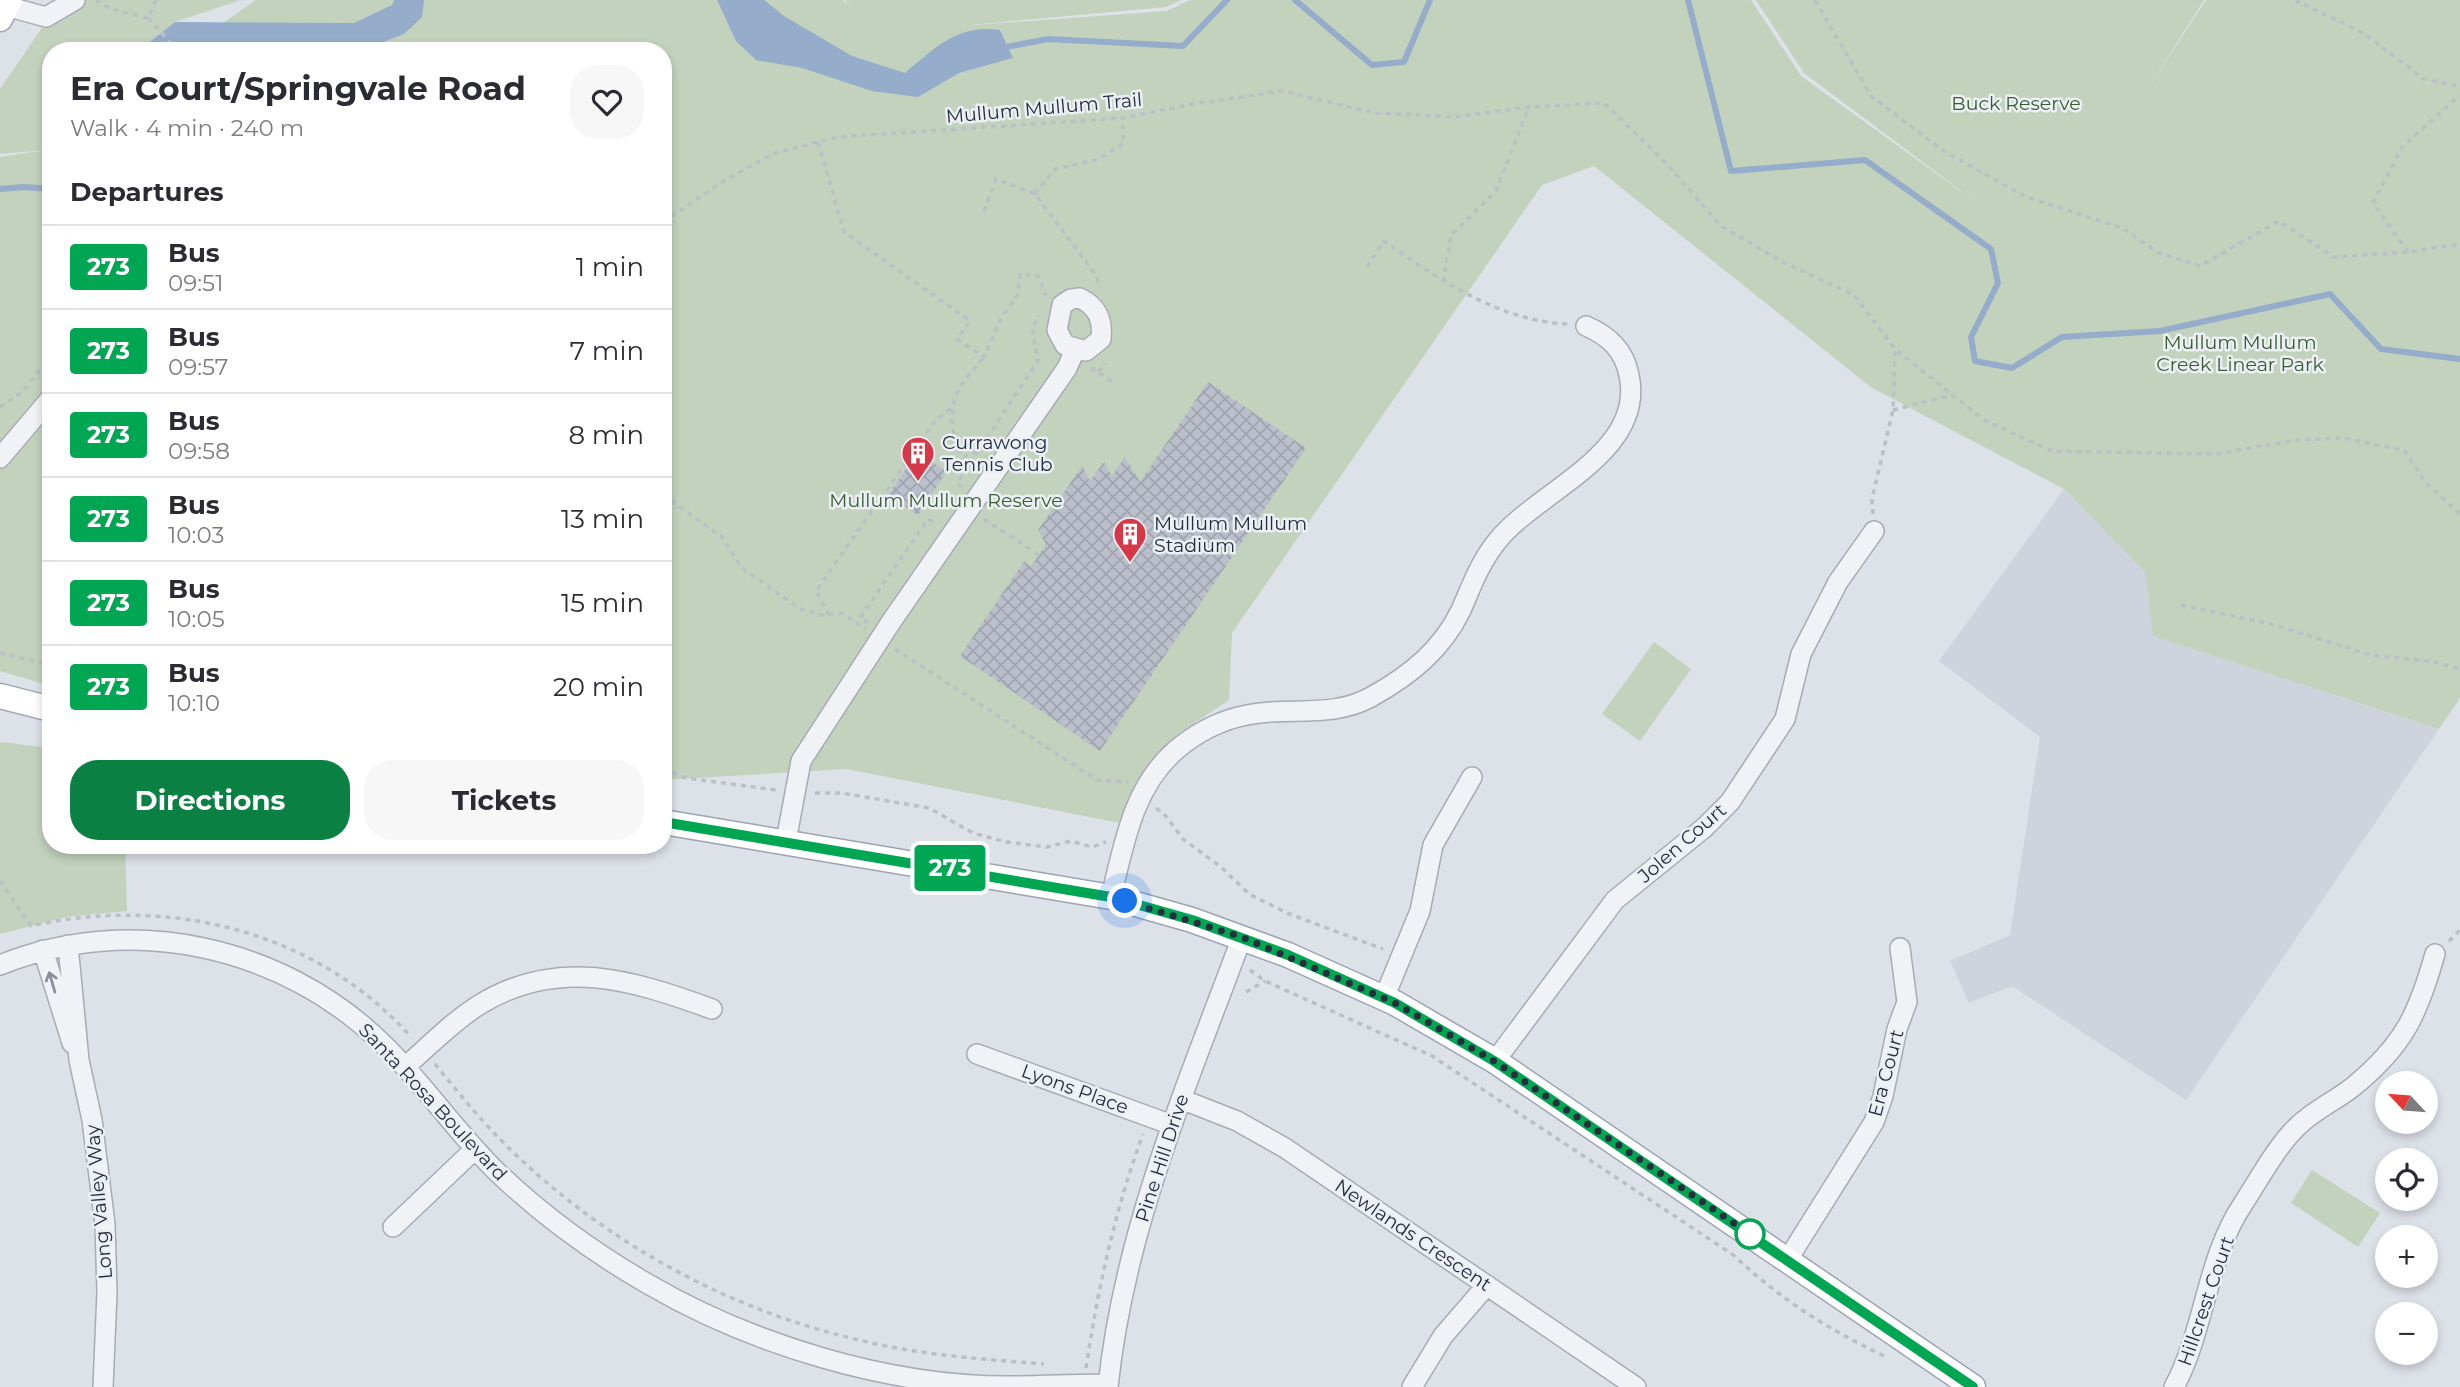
<!DOCTYPE html>
<html lang="en">
<head>
<meta charset="utf-8">
<style>
	body { margin:0; font-family:Montserrat,sans-serif; background:#f7f7f7; color:#2b2b33; height:100vh; display:flex; flex-direction:column; font-size:26px; white-space:nowrap }
	* { box-sizing:border-box; margin:0 }
	p { font-size:23px; color:#7c7c81 }
	.icon { flex:none; width:38px; height:38px; fill:none; stroke:currentColor; stroke-width:2; stroke-linecap:round; stroke-linejoin:round }
	.map { position:relative; flex:1; overflow:hidden }
	.side { position:absolute; left:42px; top:42px; width:630px; height:812px; display:flex; flex-direction:column; background:#fff; border-radius:28px; box-shadow:0 4px 10px #0003 }
	.side>* { flex:none }
	.badge { padding:0 14px; border-radius:5px; font-size:24px; line-height:46px }
	.needle { width:46px; rotate:296deg }
	.controls { position:absolute; left:2375px; top:1071px; display:grid; gap:14px }
	.controls a { display:grid; place-items:center; width:63px; height:63px; border-radius:50%; background:#fff; box-shadow:0 4px 10px #0003; font-size:35px }
	.you { position:absolute; width:35px; height:35px; margin:-18px; border:5px solid #fff; border-radius:50%; background:#1a73e8; box-shadow:0 0 0 10px #1a73e833 }
	.map>.badge { position:absolute; translate:-50% -50%; box-shadow:0 0 0 4px #fff }
	h2 { padding:0 28px; font-size:26px; line-height:63px }
	.round { display:grid; place-items:center; flex:none; width:74px; height:74px; border-radius:28px; background:#f7f7f7 }
	.summary { display:flex; align-items:center; justify-content:space-between; height:119px; padding:0 28px }
	h1 { font-size:33px; font-weight:700; line-height:52px }
	.action { display:flex; gap:14px; margin-top:auto; padding:14px 28px }
	.action a { flex:1; height:80px; border-radius:28px; background:#0b8043; color:#fff; font-size:28px; font-weight:700; line-height:80px; text-align:center }
	.action a+a { background:#f7f7f7; color:#2b2b33 }
	ul { padding:0; list-style:none }
	li { display:flex; align-items:center; gap:21px; height:84px; padding:0 28px; border-top:2px solid #e1e1e2 }
	li div { flex:1 }
	li b { display:block; font-size:26px }
	li em { font-style:normal }
	li .badge { min-width:77px; font-weight:700; text-align:center }
	.map>svg:first-child { display:block }
</style>
</head>
<body>
<div class="map">
<svg width="2460" height="1387" viewBox="0 0 2460 1387">
	<defs>
		<pattern id="building-cross-hatch" width="8" height="8" patternUnits="userSpaceOnUse" patternTransform="scale(1.75)"><rect width="8" height="8" fill="#babfcb"/><path d="M0 0l8 8M0 8l8-8" fill="none" stroke="#a0a4af"/></pattern>
	</defs>
	<rect width="100%" height="100%" fill="#dde1e8"/>
	<path fill="#cfd3dd" d="M2064,489L2145,572L2153,636L2439,729L2186,1100L2012,986L1969,1003L1950,961L2010,935L2040,737L1939,661Z"/>
	<path fill="#c2d2bd" d="M61,0H241L175,22L138,51H51V686L0,671V157L46,150L0,154V89Z
		M256,0H843L850,5L845,0H1181L1166,7L959,26L1167,11L1190,0H1751L1801,76L1980,205L1804,73L1756,0H2204L2140,101L2206,0H2460V698L2439,729L2153,636L2145,572L2064,489L1872,388L1594,166L1542,185L1232,633L1229,700L1176,735L1125,824L847,769L663,780V51H183Z
		M1654,642L1691,669L1640,741L1602,714Z
		M0,742L51,748V845H125L127,911L66,917L0,934Z
		M2312,1170L2380,1213L2358,1247L2291,1203Z"/>
	<path fill="#95accb" d="M394,0H424L422,17L404,34L359,51H138L175,22L354,23L392,5Z
		M717,0H764L784,16L852,56L905,73C935,48 957,24 1000,30L1013,58L959,73L918,97L872,91L802,68L756,60L736,41Z"/>
	<g fill="none" stroke-linecap="round" stroke-linejoin="round">
		<path stroke="#95accb" stroke-width="6" d="M1295,0L1372,65L1404,62L1430,0
			M1688,0L1731,171L1865,160L1991,249L1998,283L1971,337L1975,361L2012,368L2062,337L2160,331L2330,294L2381,349L2460,359
			M1001,48L1048,39L1183,46L1227,0
			M0,189L24,187L51,189"/>
	</g>
	<path fill="url(#building-cross-hatch)" d="M1208,382L1306,448L1100,751L960,656L1024,561L1031,567L1046,544L1038,530L1082,466L1090,481L1104,462L1112,476L1125,457L1140,482Z
		M917,453L947,471L918,515L888,495Z"/>
	<g fill="none" stroke-linecap="round" stroke-linejoin="round">
		<defs>
			<path id="minor" d="M6,6L46,17L75,0
				M1080,298C1098,307 1103,320 1101,339L1086,351L1065,345L1057,330L1062,305L1071,299Z
				M0,458L51,398
				M786,841L801,761L891,622L1067,368L1075,350
				M1111,897C1124,844 1133,787 1176,750C1196,733 1221,720 1247,715C1289,706 1331,719 1371,697C1409,676 1442,650 1461,610C1472,585 1480,562 1498,540C1538,491 1646,453 1629,375C1624,350 1609,336 1586,326
				M68,945L79,1060L92,1120L105,1224L107,1292L103,1387
				M43,950L72,1043
				M0,965C131,912 284,946 384,1045C424,1084 456,1132 497,1172C542,1215 594,1253 648,1284C751,1344 887,1386 1008,1386C1041,1386 1075,1384 1108,1384
				M1384,998L1420,911L1433,845L1472,777
				M977,1054L1172,1125
				M1495,1061L1615,900L1704,828L1730,802L1785,719L1801,654L1838,582L1874,531
				M405,1067C429,1046 452,1022 479,1005C558,956 632,980 712,1009
				M1181,1099L1237,1121L1285,1148L1636,1387
				M393,1227L474,1150
				M1788,1259L1874,1122L1883,1096L1897,1029L1907,1002L1900,948
				M1108,1387C1124,1230 1188,1083 1242,937
				M1412,1387L1443,1336L1487,1285
				M2174,1387C2205,1330 2206,1259 2243,1204C2258,1181 2278,1144 2298,1126C2314,1110 2337,1100 2354,1086C2404,1045 2418,1014 2435,954"/>
			<path id="major" d="M0,19L10,0
				M0,696L51,709
				M663,822L1111,897L1192,920L1288,955L1395,1003L1495,1061L1973,1387"/>
		</defs>
		<use href="#minor" stroke="#a6abb5" stroke-width="22"/>
		<use href="#major" stroke="#9ba4b4" stroke-width="27"/>
		<path stroke="#bbbfc6" stroke-width="3.5" stroke-dasharray="5 5" stroke-linecap="butt" d="M96,0L111,9L148,18L156,0
			M1815,0L1871,96L1942,150L2024,196L2122,228L2159,253L2200,266L2279,221L2334,257L2408,252L2460,244
			M2295,0L2365,34L2424,79L2460,86
			M148,18L178,51
			M818,142L844,232L970,321L957,339L984,357L1001,318L1017,296L1020,274L1038,276L1046,295
			M1035,194L1055,169L1096,160L1123,144V118
			M984,211L996,179L1035,194L1096,275L1101,288
			M663,222L725,180L775,153L838,137L1123,118L1193,104L1282,91L1375,113L1453,117L1529,107L1604,103L1664,161L1721,226L1781,261L1854,295L1895,349L1984,420L2052,451L2215,454L2298,440L2342,438L2404,450L2425,482L2460,514
			M2408,252L2373,203L2402,147L2460,95
			M1367,267L1384,241C1438,279 1499,321 1567,324
			M1443,282L1451,235L1496,191L1529,107
			M1091,368L1114,383
			M1098,372L1105,363
			M0,407L21,393L51,357
			M1893,410L1952,395
			M977,451L963,457C951,440 949,412 957,393C962,380 976,368 984,357
			M962,487L957,483L1038,361L1032,328L1039,315
			M663,495L722,537L742,568L800,609L820,615L841,613L866,629
			M1873,514L1872,499L1893,410L1895,350
			M984,519L1039,555
			M2181,605L2271,624L2371,655L2435,662L2460,669
			M829,615L816,591L935,421L955,405
			M868,623L860,618L928,519L936,523
			M895,649L1097,780L1128,782
			M0,653L51,665
			M663,769L686,778L776,790
			M815,793H842L929,808L973,833L1006,842L1047,847L1071,841L1092,847L1106,842
			M1156,808L1166,816L1183,839L1221,867L1249,894L1287,913L1383,949
			M0,881L31,926C167,895 316,930 411,1037
			M2449,941L2460,930
			M1250,970L1265,981L1432,1056L1732,1254C1783,1301 1824,1327 1886,1357
			M1246,992L1265,981
			M435,1064C454,1087 473,1111 494,1133C592,1235 721,1308 859,1340C919,1355 982,1359 1044,1364
			M1086,1368C1098,1288 1115,1210 1143,1134"/>
		<use href="#minor" stroke="#f0f2f6" stroke-width="19"/>
		<use href="#major" stroke="#fff" stroke-width="24"/>
	</g>
	<defs><path id="oneway-shaft" d="M-6 0H5M1.5-3L5.5 0L1.5 3" fill="none" stroke-width="1.6" stroke-linecap="round" stroke-linejoin="round" transform="scale(1.75)"/></defs>
	<use stroke="#8a909a" href="#oneway-shaft" transform="translate(52 982) rotate(-106)"/>
	<g fill="none" stroke-linecap="round" stroke-linejoin="round">
		<defs>
			<path id="line" d="M663,822L1111,897L1192,920L1288,955L1395,1003L1494,1061L1973,1387"/>
		</defs>
		<use href="#line" stroke="#fff" stroke-width="16"/>
		<use href="#line" stroke="#00a651" stroke-width="10"/>
		<path stroke="#252d3f" stroke-width="7" stroke-dasharray="0 12.6" d="M1125,901L1242,937L1395,1003L1494,1061L1750,1234"/>
	</g>
	<defs>
		<symbol id="building-pin" viewBox="-11 -11 22 30"><path d="M0 17L-7.5 6A9.5 9.5 0 1 1 7.5 6Z" fill="#d73848" stroke="#ecf0f5"/><path d="M-4-6H4V6H1V3H-1V6H-4ZM-2.5-4.3h1.7v1.8h-1.7ZM.8-4.3h1.7v1.8H.8ZM-2.5-1h1.7V.8h-1.7ZM.8-1h1.7V.8H.8Z" fill="#fff"/></symbol>
	</defs>
	<g fill-rule="evenodd">
		<use href="#building-pin" x="899" y="434" width="38" height="52"/>
		<use href="#building-pin" x="1111" y="515" width="38" height="52"/>
	</g>
	<circle fill="#fff" stroke="#00a651" stroke-width="3.5" cx="1750" cy="1234" r="14"/>
	<g text-anchor="middle" dominant-baseline="central" stroke-width="5" stroke-linejoin="round" paint-order="stroke">
		<g font-size="19" fill="#385c32" stroke="#ecf0f5">
			<text x="2016" y="103">Buck Reserve</text>
			<text x="2240" y="342">Mullum Mullum<tspan x="2240" dy="22">Creek Linear Park</tspan></text>
			<text x="946" y="500">Mullum Mullum Reserve</text>
		</g>
		<g font-size="19" fill="#252d3f" stroke="#ecf0f5">
			<text transform="translate(1044 108) rotate(-5)">Mullum Mullum Trail</text>
			<text transform="translate(1682 843) rotate(-41)">Jolen Court</text>
			<text transform="translate(1886 1073) rotate(-75)">Era Court</text>
			<text transform="translate(1075 1089) rotate(20)">Lyons Place</text>
			<text transform="translate(433 1102) rotate(47)">Santa Rosa Boulevard</text>
			<text transform="translate(1162 1158) rotate(-72)">Pine Hill Drive</text>
			<text transform="translate(99 1202) rotate(-95)">Long Valley Way</text>
			<text transform="translate(1413 1235) rotate(34)">Newlands Crescent</text>
			<text transform="translate(2206 1301) rotate(-71)">Hillcrest Court</text>
		</g>
		<g font-size="19" fill="#252d3f" stroke="#ecf0f5" text-anchor="start">
			<text x="942" y="442">Currawong<tspan x="942" dy="22">Tennis Club</tspan></text>
			<text x="1154" y="523">Mullum Mullum<tspan x="1154" dy="22">Stadium</tspan></text>
		</g>
	</g>
</svg>
<div class="controls">
<a><svg class="needle" viewBox="-14 -14 28 28"><path d="M0-13l5 13h-10z" fill="#e53935"/><path d="M0 13l5-13h-10z" fill="#7c7c81"/></svg></a>
<a><svg class="icon" aria-label="locate" viewBox="0 0 24 24"><circle cx="12" cy="12" r="6"/><path d="M12 2v4M12 18v4M2 12h4M18 12h4"/></svg></a>
<a>+</a>
<a>−</a>
</div>
<div class="you" style="left:1125px;top:901px"></div>
<b class="badge" style="left:950px;top:868px;background:#00a651;color:#fff">273</b>
<section class="side">
<div class="summary"><div><h1>Era Court/Springvale Road</h1><p>Walk · 4 min · 240 m</p></div><a class="round"><svg class="icon" aria-label="heart" viewBox="0 0 24 24"><path d="M12 20l-8-8c-3-5 5-10 8-4 3-6 11-1 8 4z"/></svg></a></div>
<h2>Departures</h2>
<ul>
<li><span class="badge" style="background:#00a651;color:#fff">273</span><div><b>Bus</b><p>09:51</p></div><em>1 min</em></li>
<li><span class="badge" style="background:#00a651;color:#fff">273</span><div><b>Bus</b><p>09:57</p></div><em>7 min</em></li>
<li><span class="badge" style="background:#00a651;color:#fff">273</span><div><b>Bus</b><p>09:58</p></div><em>8 min</em></li>
<li><span class="badge" style="background:#00a651;color:#fff">273</span><div><b>Bus</b><p>10:03</p></div><em>13 min</em></li>
<li><span class="badge" style="background:#00a651;color:#fff">273</span><div><b>Bus</b><p>10:05</p></div><em>15 min</em></li>
<li><span class="badge" style="background:#00a651;color:#fff">273</span><div><b>Bus</b><p>10:10</p></div><em>20 min</em></li>
</ul>
<div class="action"><a>Directions</a><a>Tickets</a></div>
</section>
</div>
</body>
</html>
